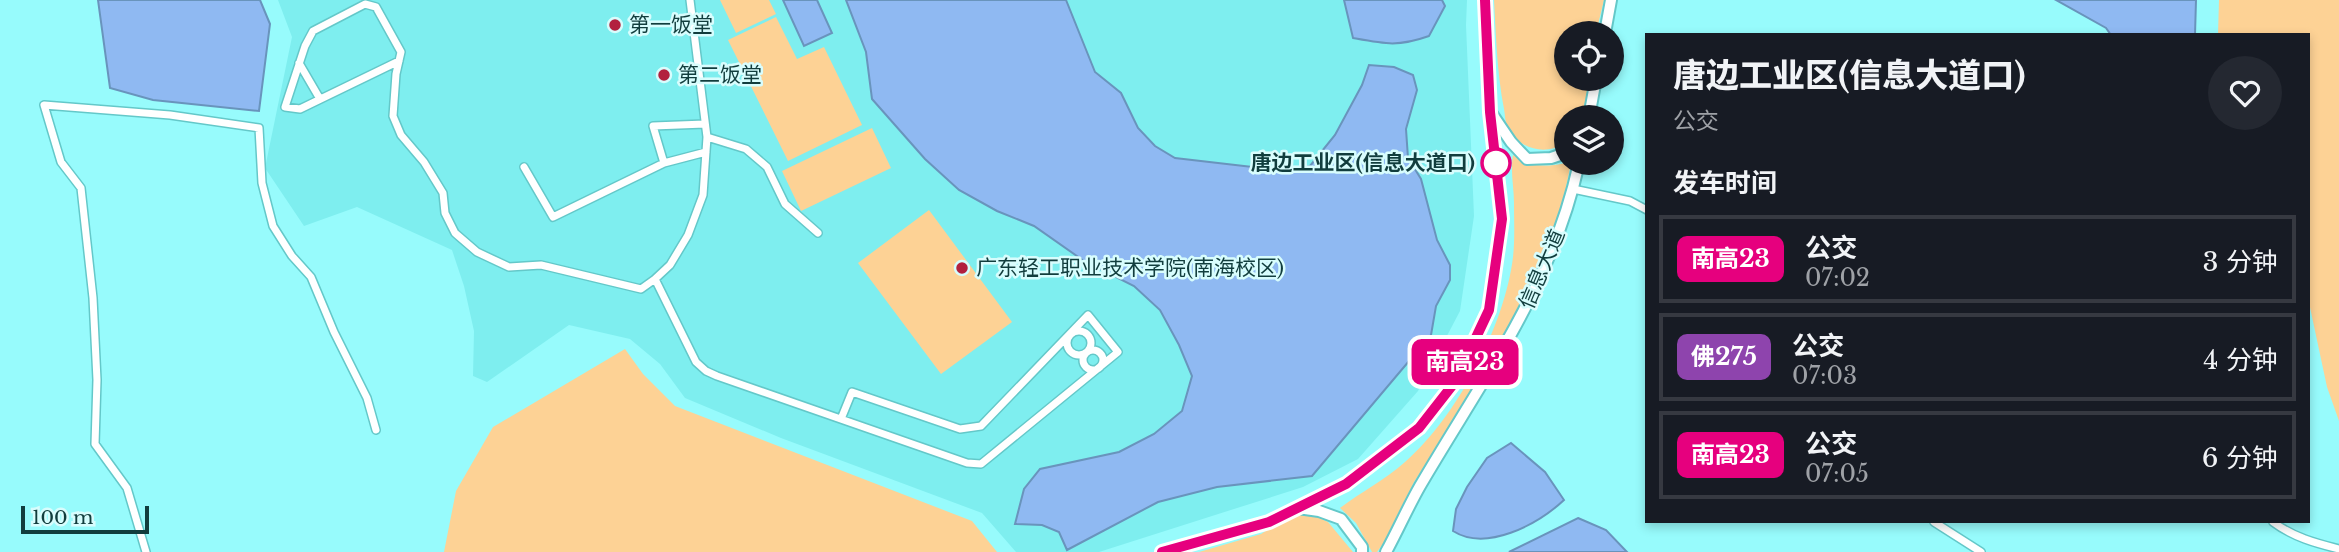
<!DOCTYPE html>
<html lang="zh">
<head>
<meta charset="utf-8">
<style>
	body { margin:0; font-family:"Libre Baskerville","Noto Sans SC",serif; background:#242831; color:#f1f3f6; height:100vh; display:flex; flex-direction:column; font-size:26px; white-space:nowrap }
	* { box-sizing:border-box; margin:0 }
	p { font-size:23px; color:#9ea1a6 }
	.icon { flex:none; width:38px; height:38px; fill:none; stroke:currentColor; stroke-width:2; stroke-linecap:round; stroke-linejoin:round }
	.map { position:relative; flex:1; overflow:hidden }
	.sheet { position:absolute; left:1645px; top:33px; width:665px; height:490px; display:flex; flex-direction:column; background:#171b24; border-radius:0px; box-shadow:0 4px 10px #0003 }
	.sheet>* { flex:none }
	.badge { padding:0 14px; border-radius:10px; font-size:24px; line-height:46px }
	.fabs { position:absolute; left:1554px; top:21px; display:grid; gap:14px }
	.fabs a { display:grid; place-items:center; width:70px; height:70px; border-radius:50%; background:#171b24; box-shadow:0 4px 10px #0003; font-size:35px }
	.scale { position:absolute; left:21px; bottom:18px; width:128px; box-sizing:border-box; padding-left:7px; border:4px solid #113d3d; border-top:0; font-size:19px; line-height:24px; white-space:nowrap; color:#113d3d; -webkit-text-stroke:5px #d8fdfd; paint-order:stroke }
	.map>.badge { position:absolute; translate:-50% -50%; box-shadow:0 0 0 4px #fff }
	h2 { padding:0 28px; font-size:26px; line-height:63px }
	.round { display:grid; place-items:center; flex:none; width:74px; height:74px; border-radius:37px; background:#242831 }
	.overview { display:flex; align-items:center; justify-content:space-between; height:119px; padding:0 28px }
	h1 { font-size:33px; font-weight:800; line-height:52px }
	ul { padding:0; list-style:none }
	li { display:flex; align-items:center; gap:21px; height:88px; margin:0 14px 10px; padding:0 14px; border:4px solid #363941; border-radius:0px }
	li div { flex:1 }
	li b { display:block; font-size:26px }
	li em { font-style:normal }
	li .badge { min-width:77px; font-weight:700; text-align:center }
	.map>svg:first-child { display:block }
</style>
</head>
<body>
<div class="map">
<svg width="2339" height="552" viewBox="0 0 2339 552">
	<rect width="100%" height="100%" fill="#97fbfc"/>
	<path fill="#7eeeef" d="M278,0H1467L1466,25L1474,216L1460,311L1418,391L1358,459L1303,487L1099,552H1016L982,513L781,438L685,398L660,364L630,339L569,325L487,382L473,376L474,331L464,286L452,250L357,207L304,226L265,168L292,37Z"/>
	<path fill="#fdd295" d="M720,0H769L776,14L736,33Z
		M1494,0H1604L1596,33H1566V79H1590L1582,117H1566V143C1545,156 1518,150 1507,125C1505,121 1505,114 1504,109C1497,73 1496,36 1494,0Z
		M2219,0H2339V421L2327,387L2308,298V35H2218Z
		M776,17L797,59L824,47L862,125L788,161L728,40Z
		M872,128L891,168L801,211L782,171Z
		M1513,155C1525,164 1539,167 1554,165C1561,165 1565,162 1571,163L1565,192L1556,223L1513,321L1474,390L1414,482L1385,541L1377,552H1372L1356,523L1340,508C1361,492 1385,480 1405,462C1457,417 1505,325 1513,257C1515,240 1514,220 1514,203C1514,187 1510,171 1513,155Z
		M929,210L1012,322L941,374L858,263Z
		M625,349L643,374L675,406L972,521L997,552H444L456,491L493,427Z
		M1300,509L1328,522L1353,552H1199L1261,534Z"/>
	<path fill="#8fb9f2" stroke="#6994bc" stroke-width="2" d="M98,0H260L270,24L259,111L153,100L110,88Z
		M783,0H817L832,33L804,46Z
		M846,0H1066L1095,72L1121,93L1138,128L1155,146L1175,158L1287,171L1310,166L1335,135L1362,85L1369,65L1394,67L1413,75L1417,90L1406,129L1408,158L1421,179L1437,240L1450,265V280L1436,306L1431,335L1312,476L1217,487L1158,502L1067,550L1059,532L1042,525L1015,524L1024,489L1040,469L1119,452L1154,434L1182,411L1192,376L1179,345L1160,310L1134,286L1084,261L1034,226L997,211L959,190L925,159L872,99L866,52Z
		M1344,0H1442L1445,6L1429,36C1398,47 1385,44 1353,38Z
		M2056,0H2196L2195,35H2111L2106,28Z
		M1511,443L1545,472L1564,500C1537,525 1486,552 1453,531L1456,509L1467,487L1487,458Z
		M1578,518L1606,530L1627,552H1509Z"/>
	<g fill="none" stroke-linecap="round" stroke-linejoin="round">
		<defs>
			<path id="street" d="M690,0L707,137L703,195L688,235L670,265L655,279L696,362L706,371L717,376L967,463L981,464L1118,352L1088,315L981,426L960,429L852,392L841,419
				M399,61L300,109L285,107L305,46L313,31L365,4L376,7L401,52L396,74L393,116L401,135L424,162L443,193L445,213L455,233L477,252L509,267L541,265L641,289L655,279
				M299,63L320,99
				M705,124L653,126L664,163L706,152
				M707,137L746,149L767,167L785,204L818,233
				M524,167L553,217L664,163
				M1573,189L1630,201L1647,210
				M1067 343a12 12 0 1 1 24 0a12 12 0 1 1-24 0Z
				M1083 360a10 10 0 1 1 20 0a10 10 0 1 1-20 0Z
				M1934,522L1981,552
				M2273,522C2293,537 2315,543 2339,549
				M146,552L127,488L95,444L97,380L93,298L81,188L61,162L44,105L170,115L259,128L262,183L273,226L292,256L311,277L334,332L367,398L376,430"/>
			<path id="secondary" d="M1605,33L1611,0
				M1492,114L1511,142L1527,159L1551,158L1566,153
				M1589,117L1596,79
				M1298,508L1319,511L1341,519L1362,547V552
				M1162,552L1269,522L1346,484L1419,428L1455,382L1489,310L1502,219L1490,112L1485,0
				M1386,552C1398,530 1408,507 1420,486C1483,378 1552,287 1579,163"/>
		</defs>
		<use href="#street" stroke="#64c8c9" stroke-width="10"/>
		<use href="#secondary" stroke="#64c8c9" stroke-width="14"/>
		<use href="#street" stroke="#fff" stroke-width="7"/>
		<use href="#secondary" stroke="#fff" stroke-width="10"/>
	</g>
	<g fill="none" stroke-linecap="round" stroke-linejoin="round">
		<defs>
			<path id="line" d="M1162,552L1269,522L1346,484L1419,428L1455,382L1489,310L1502,219L1490,112L1485,0"/>
		</defs>
		<use href="#line" stroke="#fff" stroke-width="16"/>
		<use href="#line" stroke="#e6007e" stroke-width="10"/>
	</g>
	<g fill="#b2203e" stroke="#d8fdfd" stroke-width="2.5">
		<circle cx="615" cy="25" r="7"/>
		<circle cx="664" cy="75" r="7"/>
		<circle cx="962" cy="268" r="7"/>
	</g>
	<circle fill="#fff" stroke="#e6007e" stroke-width="3.5" cx="1496" cy="163" r="14"/>
	<g text-anchor="middle" dominant-baseline="central" stroke-width="5" stroke-linejoin="round" paint-order="stroke">
		<g font-size="21" fill="#113d3d" stroke="#d8fdfd" text-anchor="start">
			<text x="629" y="25">第一饭堂</text>
			<text x="678" y="75">第二饭堂</text>
			<text x="976" y="268">广东轻工职业技术学院(南海校区)</text>
		</g>
		<g font-size="21" font-weight="bold" fill="#113d3d" stroke="#d8fdfd" text-anchor="end">
			<text x="1475" y="163">唐边工业区(信息大道口)</text>
		</g>
		<g font-size="21" fill="#113d3d" stroke="#d8fdfd">
			<text transform="translate(1542 269) rotate(-67)">信息大道</text>
		</g>
	</g>
</svg>
<div class="fabs">
<a><svg class="icon" aria-label="locate" viewBox="0 0 24 24"><circle cx="12" cy="12" r="6"/><path d="M12 2v4M12 18v4M2 12h4M18 12h4"/></svg></a>
<a><svg class="icon" aria-label="layers" viewBox="0 0 24 24"><path d="M12 4l9 5-9 5-9-5zM3 14l9 5 9-5"/></svg></a>
</div>
<div class="scale">100 m</div>
<b class="badge" style="left:1465px;top:362px;background:#e6007e;color:#fff">南高23</b>
<section class="sheet">
<div class="overview"><div><h1>唐边工业区(信息大道口)</h1><p>公交</p></div><a class="round"><svg class="icon" aria-label="heart" viewBox="0 0 24 24"><path d="M12 20l-8-8c-3-5 5-10 8-4 3-6 11-1 8 4z"/></svg></a></div>
<h2>发车时间</h2>
<ul>
<li><span class="badge" style="background:#e6007e;color:#fff">南高23</span><div><b>公交</b><p>07:02</p></div><em>3 分钟</em></li>
<li><span class="badge" style="background:#8e44ad;color:#fff">佛275</span><div><b>公交</b><p>07:03</p></div><em>4 分钟</em></li>
<li><span class="badge" style="background:#e6007e;color:#fff">南高23</span><div><b>公交</b><p>07:05</p></div><em>6 分钟</em></li>
</ul>
</section>
</div>
</body>
</html>
